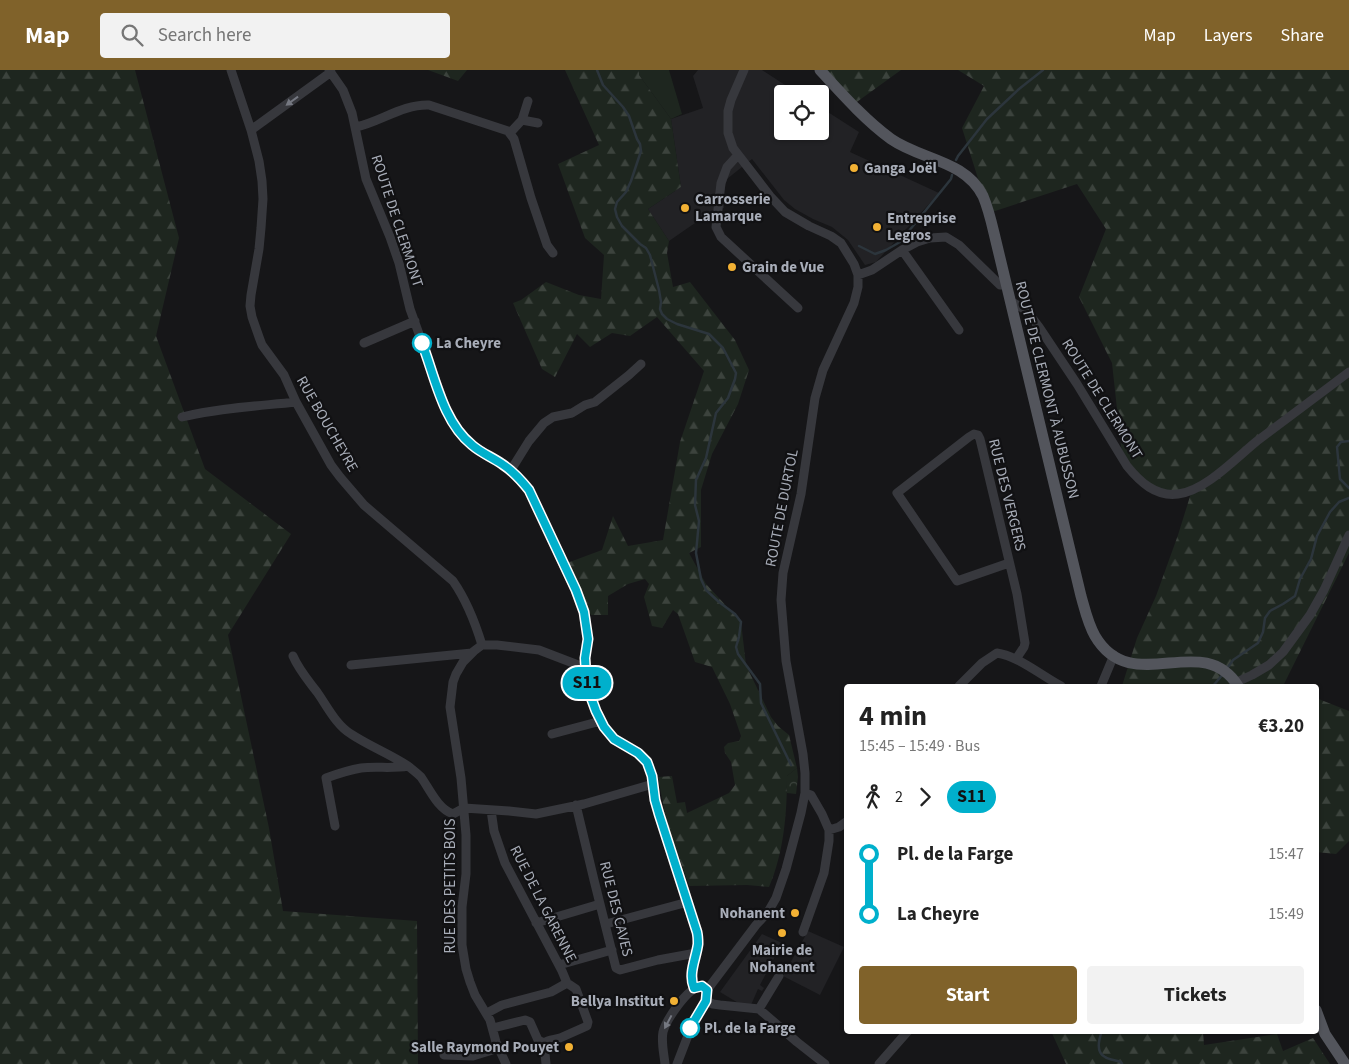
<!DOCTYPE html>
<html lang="en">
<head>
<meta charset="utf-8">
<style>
	body { margin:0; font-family:"Source Sans 3",sans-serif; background:#f2f2f2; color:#222; height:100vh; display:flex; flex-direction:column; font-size:19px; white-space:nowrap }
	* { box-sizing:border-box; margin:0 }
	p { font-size:16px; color:#767676 }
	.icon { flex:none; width:28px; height:28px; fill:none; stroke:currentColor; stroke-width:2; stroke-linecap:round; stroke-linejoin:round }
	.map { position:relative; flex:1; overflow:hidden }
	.side { position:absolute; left:844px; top:614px; width:475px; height:350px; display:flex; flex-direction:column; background:#fff; border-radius:5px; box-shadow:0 1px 4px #0004 }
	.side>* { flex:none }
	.badge { padding:0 10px; border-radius:16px; font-size:18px; line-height:32px }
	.tools { position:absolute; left:774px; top:15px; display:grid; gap:10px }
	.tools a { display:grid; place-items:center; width:55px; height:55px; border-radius:5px; background:#fff; box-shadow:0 1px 4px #0004; font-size:25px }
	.map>.badge { position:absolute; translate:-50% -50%; box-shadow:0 0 0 2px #fff }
	.legs { display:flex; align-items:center; gap:8px; height:55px; padding:0 15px; font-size:16px }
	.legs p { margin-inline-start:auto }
	.summary { display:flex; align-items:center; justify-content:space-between; height:85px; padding:0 15px }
	h1 { font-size:28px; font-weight:700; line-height:38px }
	.cta { display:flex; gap:10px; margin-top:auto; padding:10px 15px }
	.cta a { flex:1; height:58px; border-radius:5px; background:#80622a; color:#fff; font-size:20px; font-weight:700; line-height:58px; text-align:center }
	.cta a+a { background:#f2f2f2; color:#222 }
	ul { padding:0 15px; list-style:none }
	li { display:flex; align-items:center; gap:18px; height:60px; font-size:19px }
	li i { display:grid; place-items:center; width:8px; height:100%; margin:0 6px; background:currentColor }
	li i::after { content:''; width:12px; height:12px; margin:-6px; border:4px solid; border-radius:50%; background:#fff }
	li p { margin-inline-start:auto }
	li:first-child i { background:linear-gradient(#0000 50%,currentColor 0) }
	li:last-child i { background:linear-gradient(currentColor 50%,#0000 0) }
	header { display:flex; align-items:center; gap:30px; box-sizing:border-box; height:70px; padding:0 25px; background:#80622a; color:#fff }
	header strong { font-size:24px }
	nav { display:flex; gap:28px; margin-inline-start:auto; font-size:18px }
	.search { width:350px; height:45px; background:#f2f2f2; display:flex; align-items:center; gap:12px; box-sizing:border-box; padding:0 18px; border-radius:5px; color:#767676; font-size:19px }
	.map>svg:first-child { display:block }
</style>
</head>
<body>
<header>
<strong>Map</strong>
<div class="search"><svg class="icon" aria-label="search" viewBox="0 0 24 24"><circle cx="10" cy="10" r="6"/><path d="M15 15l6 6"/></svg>Search here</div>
<nav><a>Map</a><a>Layers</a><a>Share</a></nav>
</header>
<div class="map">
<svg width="1349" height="994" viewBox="0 0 1349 994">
	<defs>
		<pattern id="forest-firs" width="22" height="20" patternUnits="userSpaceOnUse" patternTransform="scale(1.25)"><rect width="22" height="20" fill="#1e261f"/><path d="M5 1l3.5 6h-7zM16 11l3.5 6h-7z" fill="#3c433d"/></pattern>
		<pattern id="park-crowns" width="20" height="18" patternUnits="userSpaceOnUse" patternTransform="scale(1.25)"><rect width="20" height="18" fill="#1e261f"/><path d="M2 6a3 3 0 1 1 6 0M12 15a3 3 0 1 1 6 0" fill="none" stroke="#3c433d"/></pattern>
	</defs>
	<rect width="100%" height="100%" fill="#161618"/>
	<path fill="#222225" d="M698,0H762L799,24H782V61H820V37L859,62L850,82L939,123L876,192L865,195L848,170L832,157L813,149L795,139L784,130L752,89L727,109L724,121V138L711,142L669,171L648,139L681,117L671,49L703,38L693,6Z
		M808,861L844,877L820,925L783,906Z
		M762,864L782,873L760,915L764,918L762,921L758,919L751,935L740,934L720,922Z"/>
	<path fill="#1e261f" d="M639,0H669L682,44L671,49L639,5Z"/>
	<path fill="url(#forest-firs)" d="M0,0H135L179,168L156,266L205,399L291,464L228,565L269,758L283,841L417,851L418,994H0Z
		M423,0H467L458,11L428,0Z
		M565,0H639V5L671,49L681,117L648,139L669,171L667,183L673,217L690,212L735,270L749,300L738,334L712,384L701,420V477L689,483L706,514L741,552L746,595L771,647L778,656L789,665L797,698L787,706C787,743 784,782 769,817L747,815L689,816L666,749L658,707L672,706L677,733L685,732L687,743L729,723L735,715L731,692L725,683L724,677L728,673L739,671L741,666L730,634L712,597L695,592L678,544L673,540L662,558L652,556L644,527L649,514L645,509L628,514L608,526V545H591L585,535L567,493L602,480L613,446L628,476L663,470L680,372L704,301L657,247L630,266L612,263L590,277L577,264L555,307L542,299L513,233L521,230L546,212L579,225L601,229L604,185L585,168L558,94L599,75Z
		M821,0H901L854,34Z
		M958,0H1349V483L1284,614L1289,616H1122L1137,568L1156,526L1178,465L1192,420L1177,424L1148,418L1122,385L1112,293L1079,227L1106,159L1077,114L989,143L962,58L984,16Z
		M1316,628L1349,641V771L1336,784L1316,782Z
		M1051,961H1203L1204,975L1277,964L1283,981L1313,968L1330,994H1066Z"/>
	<path fill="url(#park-crowns)" d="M797,698L798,707L796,724L787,723V706Z"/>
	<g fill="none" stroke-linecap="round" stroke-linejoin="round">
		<path stroke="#2c353c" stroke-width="2.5" d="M597,0L603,15L623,37L629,46L637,69L640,74L641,81L631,111L626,122L617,132L615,139L617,147L622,156L640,174L646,178L650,185L659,220L661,232L660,239L662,244L667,249L677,254L709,264L723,278L736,303L735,309L728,328L716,343L706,388L696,410L695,435L699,451L696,483L701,509L706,520L719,532L735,544L741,552L739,567L736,577L738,584L760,614L761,633L791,695
			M956,90L958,86L987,49L1019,19L1043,0
			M859,176L875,184L886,180L900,172L951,109L952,105
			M1349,371L1341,372L1337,377L1340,409L1349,418
			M1226,600L1233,590L1258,573L1263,562L1265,548L1270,541L1283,534L1295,526L1300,509L1311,489L1317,466L1330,442L1339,432L1349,428
			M1213,616L1223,604
			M1102,961C1099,969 1095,982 1105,987C1109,990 1116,990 1121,992L1122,994"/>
		<path stroke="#37383d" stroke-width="9" d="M231,0L251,60L259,91L262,111L263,129L261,158L259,179L251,225L250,236L252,247L259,267L262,275L284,305L296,332L331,395L340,407L364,435L453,511C467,531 475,552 482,575
			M329,0L343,20L352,43L366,109L390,167L399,193L410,239L448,344C456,359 466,372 481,381C491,388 502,393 511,400C518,406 523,413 529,420L585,542L588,569L585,588V605L589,621L596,641L604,657L614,669L637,683L647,693L652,706L655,730L659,744L697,862L698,873L691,908L694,918
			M522,50L538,53
			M356,57C380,52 403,34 429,35L508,61L514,69L531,128L547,175L553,183
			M251,60L331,2
			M510,63L522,50L528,31
			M738,85L727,97L721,113L716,157L721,167L798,238
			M902,180L959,260
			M858,205L872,200L902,180L917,172L930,168L946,167L959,175L1000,215H1006
			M1010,231L1026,240L1039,257L1077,314L1127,396C1140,412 1156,427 1178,424C1205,421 1236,388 1257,371C1288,348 1318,325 1349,302
			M364,273L415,251
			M182,347C219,338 259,336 296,332
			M511,400L529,371L544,353L553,347L572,343L585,335L595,332L629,305L641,294
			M1009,493L957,511L897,423L969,367L974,364L978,365L980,369L1017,524L1025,573L1024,577L1016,589
			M482,575L474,581L463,592L456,604L453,612L450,637L461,708L466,765V804L462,837V875L466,899L470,912L475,925L490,950L496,972L506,994
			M482,575H497L539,580L586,598
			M293,586C299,600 308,610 317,622C327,636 336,655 351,664C369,676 390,684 408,696
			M351,595L472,583
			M1235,613L1252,605L1269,595L1283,582L1310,545L1324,520L1349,465
			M959,616L982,593L997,583C1018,586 1042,606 1061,616
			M1101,616L1114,585
			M552,664L601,651
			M576,735L594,810L616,898L620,900L658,890L696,883
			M335,756L326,708C337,704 349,700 361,698C376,696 392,699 408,696C413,700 417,703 421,707C430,720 438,739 453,744L464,738L509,741L536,744L584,734L653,714
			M829,760L839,757L846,752
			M536,853L600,834
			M606,854L688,832
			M803,862L824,803L829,771V760L822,744L811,725L805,723
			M559,895L612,880
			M707,920L756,855L768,842L776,828L786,799L801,743L805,723V703L803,684L786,591L781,530L783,503L801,424L815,328L823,300L854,233L858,217V205L854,194L841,173L831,166L809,156L785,142L770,126L733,78L728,63V41L731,30L744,0
			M706,931L713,934L720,935L759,939L797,972L825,994
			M759,939L779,906
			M487,943L502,935L551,922L567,913L562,901L505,793L494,761L491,740
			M493,958L525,950L530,952L538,970L544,973
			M444,985L473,986L499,978
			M546,994L544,973C549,969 554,970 560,968C569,964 578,960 587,956L588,952L576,919L567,913
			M665,994C664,984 661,972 663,962C666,950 687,919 699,917
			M677,994L692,955L706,931L707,926
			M879,994L908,961"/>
		<path stroke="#53555c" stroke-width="11" d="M820,0C842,24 865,50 891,69C921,90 965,90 983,126C988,138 991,150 994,163L1081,526C1085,540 1088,554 1095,566C1132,629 1202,559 1238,616
			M1316,940L1325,964L1345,994"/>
	</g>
	<defs><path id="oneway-solid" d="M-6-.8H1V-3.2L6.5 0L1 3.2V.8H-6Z" transform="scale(1.25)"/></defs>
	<g fill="#757881">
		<use href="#oneway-solid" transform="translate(292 31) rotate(144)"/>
		<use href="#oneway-solid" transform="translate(668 952) rotate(118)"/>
	</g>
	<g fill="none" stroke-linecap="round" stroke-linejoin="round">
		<defs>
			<path id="line-1" d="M422,273C435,307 443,352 472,375C481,383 492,387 502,394C513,401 521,410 529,420L576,520L584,542L588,569L585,588L586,605L589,622L596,641L604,657L614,669L638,683L647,692L652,706L655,730L659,744L697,862C698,866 698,870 698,874C696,889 688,903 694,918L702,916L707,920L706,931L690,958"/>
		</defs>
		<use href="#line-1" stroke="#fff" stroke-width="11"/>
		<use href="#line-1" stroke="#00b0cc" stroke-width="8"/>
	</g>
	<g fill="#f2b134" stroke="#111113" stroke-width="2">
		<circle cx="854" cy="98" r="5"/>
		<circle cx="685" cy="138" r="5"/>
		<circle cx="877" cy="157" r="5"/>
		<circle cx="732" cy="197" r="5"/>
		<circle cx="795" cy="843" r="5"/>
		<circle cx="782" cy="863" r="5"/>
		<circle cx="674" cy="931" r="5"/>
		<circle cx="569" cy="977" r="5"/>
	</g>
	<g fill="#fff" stroke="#00b0cc" stroke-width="2.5">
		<circle cx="422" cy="273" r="9"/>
		<circle cx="690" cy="958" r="9"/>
	</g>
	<g text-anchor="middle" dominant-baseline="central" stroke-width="4.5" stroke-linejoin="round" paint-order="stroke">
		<g font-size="15" font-weight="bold" fill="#a8adb8" stroke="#111113" text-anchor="start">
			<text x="864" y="98">Ganga Joël</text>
			<text x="695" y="129">Carrosserie<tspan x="695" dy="17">Lamarque</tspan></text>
			<text x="887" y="148">Entreprise<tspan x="887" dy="17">Legros</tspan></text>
			<text x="742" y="197">Grain de Vue</text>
			<text x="785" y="843" text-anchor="end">Nohanent</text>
			<text x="782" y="880" text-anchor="middle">Mairie de<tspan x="782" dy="17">Nohanent</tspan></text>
			<text x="664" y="931" text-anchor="end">Bellya Institut</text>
			<text x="559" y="977" text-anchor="end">Salle Raymond Pouyet</text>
		</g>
		<g font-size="15" fill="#a8adb8" stroke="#111113">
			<text transform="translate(397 151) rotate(72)">ROUTE DE CLERMONT</text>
			<text transform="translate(1047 320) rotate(76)">ROUTE DE CLERMONT À AUBUSSON</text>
			<text transform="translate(1102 329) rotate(58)">ROUTE DE CLERMONT</text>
			<text transform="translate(327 354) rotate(60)">RUE BOUCHEYRE</text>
			<text transform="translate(1007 425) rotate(76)">RUE DES VERGERS</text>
			<text transform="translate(782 438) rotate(-79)">ROUTE DE DURTOL</text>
			<text transform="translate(450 816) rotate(-90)">RUE DES PETITS BOIS</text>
			<text transform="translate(543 834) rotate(63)">RUE DE LA GARENNE</text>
			<text transform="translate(616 839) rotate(76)">RUE DES CAVES</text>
		</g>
		<g font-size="15" font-weight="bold" fill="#a8adb8" stroke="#111113" text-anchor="start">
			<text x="436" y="273">La Cheyre</text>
			<text x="704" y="958">Pl. de la Farge</text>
		</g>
	</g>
</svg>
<div class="tools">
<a><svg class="icon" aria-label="locate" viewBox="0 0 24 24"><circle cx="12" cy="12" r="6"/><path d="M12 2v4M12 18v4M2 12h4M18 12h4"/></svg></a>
</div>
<b class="badge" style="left:587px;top:613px;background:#00b0cc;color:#111">S11</b>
<section class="side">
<div class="summary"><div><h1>4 min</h1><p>15:45 – 15:49 · Bus</p></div><b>€3.20</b></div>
<div class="legs"><svg class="icon" aria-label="walk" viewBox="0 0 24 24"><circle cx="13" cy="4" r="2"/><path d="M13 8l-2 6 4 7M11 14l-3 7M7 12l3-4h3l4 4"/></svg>2<svg class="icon" aria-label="forward" viewBox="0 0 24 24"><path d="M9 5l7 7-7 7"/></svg><b class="badge" style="background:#00b0cc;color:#111">S11</b></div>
<ul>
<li><i style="color:#00b0cc"></i><b>Pl. de la Farge</b><p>15:47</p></li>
<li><i style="color:#00b0cc"></i><b>La Cheyre</b><p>15:49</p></li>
</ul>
<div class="cta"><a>Start</a><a>Tickets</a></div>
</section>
</div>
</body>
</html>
